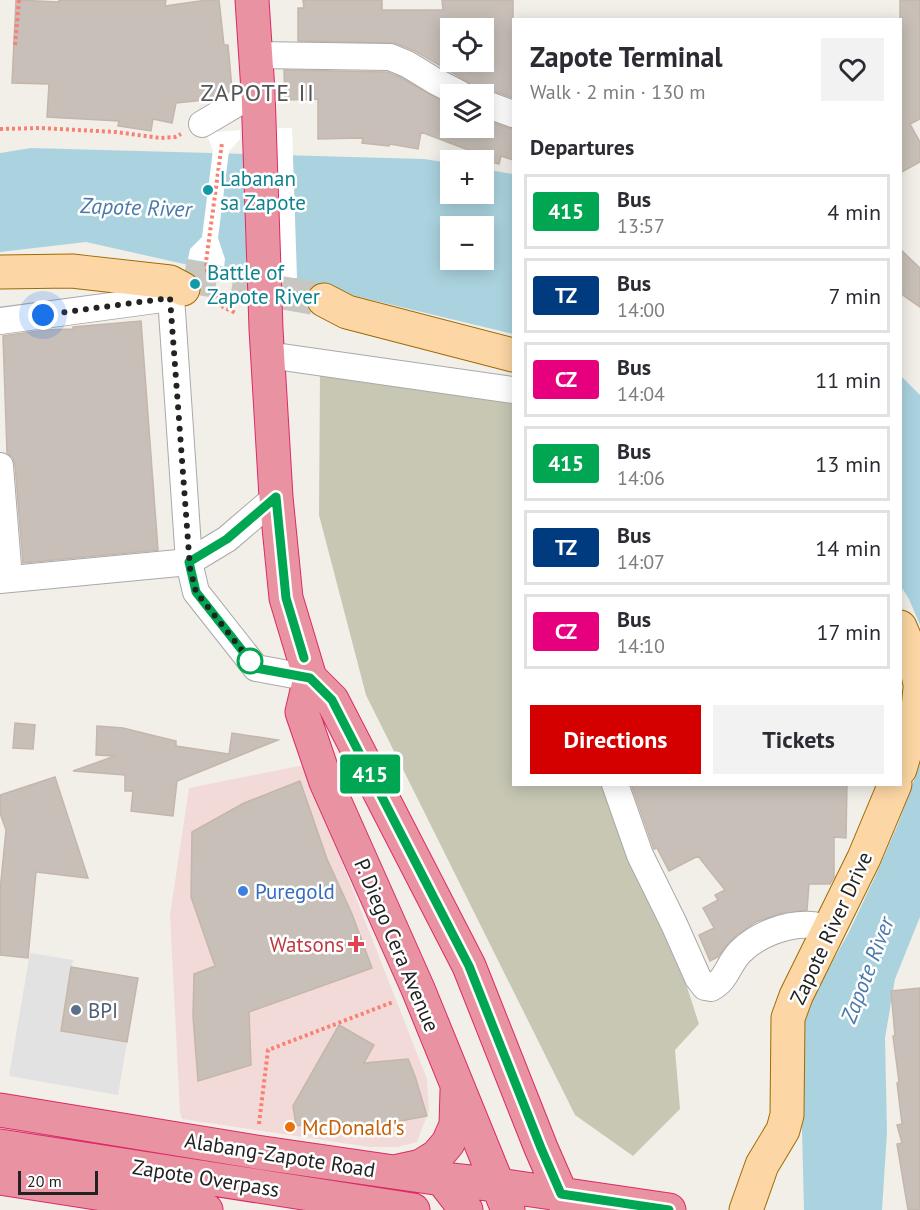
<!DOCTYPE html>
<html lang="en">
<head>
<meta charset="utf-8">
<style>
	body { margin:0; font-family:"PT Sans",sans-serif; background:#f2f2f3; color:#2b2b33; height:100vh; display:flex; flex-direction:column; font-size:22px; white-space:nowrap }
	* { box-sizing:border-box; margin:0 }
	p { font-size:20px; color:#7c7c81 }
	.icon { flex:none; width:33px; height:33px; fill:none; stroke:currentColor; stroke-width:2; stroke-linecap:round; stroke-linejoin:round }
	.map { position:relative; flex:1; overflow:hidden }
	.panel { position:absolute; left:512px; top:18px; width:390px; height:768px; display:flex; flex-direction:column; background:#fff; border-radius:0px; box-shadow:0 3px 15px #0003 }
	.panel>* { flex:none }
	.badge { padding:0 12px; border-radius:4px; font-size:21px; line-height:39px }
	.fabs { position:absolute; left:440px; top:18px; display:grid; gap:12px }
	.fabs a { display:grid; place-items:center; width:54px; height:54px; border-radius:0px; background:#fff; box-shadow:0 3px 15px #0003; font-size:30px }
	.scale { position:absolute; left:18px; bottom:15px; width:80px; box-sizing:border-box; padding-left:6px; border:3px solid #222; border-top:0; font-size:16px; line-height:21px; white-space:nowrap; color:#222; -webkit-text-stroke:4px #fff; paint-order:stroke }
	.you { position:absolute; width:30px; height:30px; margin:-15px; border:4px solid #fff; border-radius:50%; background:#1a73e8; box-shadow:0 0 0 9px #1a73e833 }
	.map>.badge { position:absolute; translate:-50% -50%; box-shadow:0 0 0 3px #fff }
	h2 { padding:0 18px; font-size:22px; line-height:54px }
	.round { display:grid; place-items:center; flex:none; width:63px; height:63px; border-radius:0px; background:#f2f2f3 }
	.overview { display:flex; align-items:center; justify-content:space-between; height:102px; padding:0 18px }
	h1 { font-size:28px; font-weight:700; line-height:45px }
	.action { display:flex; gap:12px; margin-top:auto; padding:12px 18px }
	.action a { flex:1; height:69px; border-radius:0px; background:#d40000; color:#fff; font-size:24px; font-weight:700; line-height:69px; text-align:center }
	.action a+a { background:#f2f2f3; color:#2b2b33 }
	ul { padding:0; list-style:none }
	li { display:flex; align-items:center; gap:18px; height:75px; margin:0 12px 9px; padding:0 6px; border:3px solid #e1e1e2; border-radius:0px }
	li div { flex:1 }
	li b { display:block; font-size:22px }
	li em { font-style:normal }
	li .badge { min-width:66px; font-weight:700; text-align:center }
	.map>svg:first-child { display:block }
</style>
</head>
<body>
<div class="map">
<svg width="920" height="1210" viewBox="0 0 920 1210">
	<rect width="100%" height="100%" fill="#f2efe9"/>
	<path fill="#f2dad9" d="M304,765L427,1079L429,1110L417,1142L398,1147H369L182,1119L180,1112L170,915L189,788Z"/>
	<path fill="#c7c7b4" d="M320,372L513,404V784L607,785L631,860L687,987L699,1024L675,1050L680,1109L633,1156L575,1115L366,695L319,515Z"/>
	<path fill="#e2e2e2" d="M30,953L73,960L61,1031L127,1042L118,1095L9,1076Z"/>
	<path fill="#aad3df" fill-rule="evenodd" d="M31,148L424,159L450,163V194H483V169L513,174V334L326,289L233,275L86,242L0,252V153ZM450,226H483V260H450Z
		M900,375L920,395V625L909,599L900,585Z
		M920,764V917L895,979L885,1038L887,1132L882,1210H804L800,1049L803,1015L849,932L875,877L898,824Z"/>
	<path fill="#fff" d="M292,128L297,278L247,281L243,129Z
		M240,130V139L229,151L218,238L225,259L224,267L206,262L188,259L190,249L202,237L213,150L206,133Z"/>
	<path fill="#c7bfb8" stroke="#c4b6ab" stroke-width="1.5" fill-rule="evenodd" d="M16,0L59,2V0H166L165,6L207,0H219L224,45H228L232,89L214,99L176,103L172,123L153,119L151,131L118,126L119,121L47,117L49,84L12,83Z
		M303,0H382V10H443L442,0H513V98L488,89L481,88L474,91L472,85L467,81L415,51L395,43L298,41V8H304ZM450,28H483V62H450Z
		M900,0H920V119L910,124L920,142V162L900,173Z
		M284,70L387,72L400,77L450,106V128H483V119L508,128L513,129V160L501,156L499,164L478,158L479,154L421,132L418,149L390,144L389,146L362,143L363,138L318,139V99L285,100Z
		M900,249L920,268V307L900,293Z
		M141,321L158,550L23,563L15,465L13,458L7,453L3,336L46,330L73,329V327Z
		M15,723L35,725L33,749L13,748Z
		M97,726L123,728L176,741V746L229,754L232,733L278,740L177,781L173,816L131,811L133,791H125V775L73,771L115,756L96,755Z
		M55,777L88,878L36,872L28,958L0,955V891L6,830L0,813V795Z
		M300,781L327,859L352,914L372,968L249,1012L251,1065L198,1081L193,1016L194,974L215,966L191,897L192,832L244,803Z
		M631,784H847L846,838L834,837V877L830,884H809L807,910L779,914L756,922L737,935L725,947L718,957L710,961L699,935L714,928L703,908L718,900L715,895L725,890L698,856L669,871L657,848L654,849Z
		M71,967L138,978L127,1042L61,1031Z
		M920,988V1210H908L897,1144L902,1143L897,1125L902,1124L897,1083L899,1082L893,1036H895L891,991Z
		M339,1025L374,1045L364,1063L408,1059L415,1076L427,1116L390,1123L375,1133L336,1120L296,1126L293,1106Z"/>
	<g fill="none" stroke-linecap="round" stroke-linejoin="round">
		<path stroke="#c8c6c1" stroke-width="33" stroke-dasharray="33 16" stroke-linecap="butt" d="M184,276L324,300"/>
		<defs>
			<path id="minor" d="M256,55L390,57L407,64L435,81L460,94
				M483,103L513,114
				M202,124L258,91
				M170,282L189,562L196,592L256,668L310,678
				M0,321L170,298
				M268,355L513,390
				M0,466L9,579
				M0,580L189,562L227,539L276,497
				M615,784L640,855L674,924L698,978L705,987L711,988C727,980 728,964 740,952C757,935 786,923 812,925C818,925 823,929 829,931"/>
			<path id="major" d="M0,272L72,271L170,282L183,289
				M324,300L347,312L513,355
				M900,627L916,664L920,684
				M900,769L918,709L920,688
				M746,1210L762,1165L783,1130L787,1115L788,1018L796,996L864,858L895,784"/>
			<path id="highway" d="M252,0L258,91L266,329L276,497L286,598L310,678L332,700L469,966L541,1148L568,1210
				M310,678L302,712L326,782L418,989L508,1210
				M0,1110L256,1152L442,1179L498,1185L669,1210
				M0,1146L413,1210
				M398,1171L421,1166L437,1156L448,1143L456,1125L457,1090
				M0,1178L206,1210
				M442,1179L466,1210"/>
		</defs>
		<use href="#minor" stroke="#a9a9a9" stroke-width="28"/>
		<use href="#major" stroke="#a06b00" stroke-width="35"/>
		<use href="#highway" stroke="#dc2a67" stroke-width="35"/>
		<path stroke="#fa8072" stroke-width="4" stroke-dasharray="3 3" stroke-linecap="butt" d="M15,45L19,0
			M0,129L40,128L116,132L160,138L175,137L181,134
			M207,272L206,262L222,143
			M212,290L223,307L236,313
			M259,1124L268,1050L393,1002"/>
		<use href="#minor" stroke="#fff" stroke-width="26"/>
		<use href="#major" stroke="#fcd6a4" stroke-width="33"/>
		<use href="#highway" stroke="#e892a2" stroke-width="33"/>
	</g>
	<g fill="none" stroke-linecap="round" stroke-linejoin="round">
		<defs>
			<path id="line" d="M304,658L286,598L276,497L227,539L189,562L196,592L256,668L310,678L332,700L469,966L541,1148L561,1194L669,1210"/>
		</defs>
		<use href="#line" stroke="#fff" stroke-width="14"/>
		<use href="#line" stroke="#00a651" stroke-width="9"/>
		<path stroke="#222" stroke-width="6" stroke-dasharray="0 10.8" d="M43,315L170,298L190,568L196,592L256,668L250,661"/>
	</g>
	<g fill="#0f9aa8" stroke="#fff" stroke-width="2">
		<circle cx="208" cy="190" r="6"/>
		<circle cx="195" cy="284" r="6"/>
	</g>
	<circle fill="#fff" stroke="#00a651" stroke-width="3" cx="250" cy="661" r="12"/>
	<circle fill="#3f7fe0" stroke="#fff" stroke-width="2" cx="243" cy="891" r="6"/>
	<path fill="#e0444e" stroke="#fff" stroke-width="2" d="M353 935h6v6h6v6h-6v6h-6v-6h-6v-6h6z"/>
	<circle fill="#5c6f8a" stroke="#fff" stroke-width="2" cx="76" cy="1010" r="6"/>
	<circle fill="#e8710a" stroke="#fff" stroke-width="2" cx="290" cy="1127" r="6"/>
	<g text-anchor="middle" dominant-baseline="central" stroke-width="5" stroke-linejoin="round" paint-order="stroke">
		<g font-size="21" fill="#0d838f" stroke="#fff" text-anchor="start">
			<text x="220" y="178">Labanan<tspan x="220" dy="24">sa Zapote</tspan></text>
			<text x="207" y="272">Battle of<tspan x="207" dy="24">Zapote River</tspan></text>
		</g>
		<g font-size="21" fill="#366cbe" stroke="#fff" text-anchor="start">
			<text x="255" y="891">Puregold</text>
		</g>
		<g font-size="21" fill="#222" stroke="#fff">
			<text transform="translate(831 928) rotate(-65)">Zapote River Drive</text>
			<text transform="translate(397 945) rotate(67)">P. Diego Cera Avenue</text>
			<text transform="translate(280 1155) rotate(9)">Alabang-Zapote Road</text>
			<text transform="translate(206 1178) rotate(9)">Zapote Overpass</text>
		</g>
		<g font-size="21" fill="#be3a42" stroke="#fff" text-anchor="end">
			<text x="344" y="944">Watsons</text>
		</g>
		<g font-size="21" fill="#4e5e75" stroke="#fff" text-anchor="start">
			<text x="88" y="1010">BPI</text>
		</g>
		<g font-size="21" fill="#c56008" stroke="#fff" text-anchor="start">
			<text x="302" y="1127">McDonald's</text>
		</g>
		<g font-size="22" font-style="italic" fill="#4a7aab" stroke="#fff">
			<text transform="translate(136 207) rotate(2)">Zapote River</text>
			<text transform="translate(867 970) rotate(-69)">Zapote River</text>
		</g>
		<g font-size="24" letter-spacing="1.5" fill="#555" stroke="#fff">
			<text x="258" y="92">ZAPOTE II</text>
		</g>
	</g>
</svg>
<div class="fabs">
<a><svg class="icon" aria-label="locate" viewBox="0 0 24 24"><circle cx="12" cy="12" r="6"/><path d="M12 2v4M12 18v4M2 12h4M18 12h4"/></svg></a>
<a><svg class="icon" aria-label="layers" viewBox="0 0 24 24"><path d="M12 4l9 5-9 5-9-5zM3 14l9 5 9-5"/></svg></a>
<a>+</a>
<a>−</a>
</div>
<div class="scale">20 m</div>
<div class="you" style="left:43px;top:315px"></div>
<b class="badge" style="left:370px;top:774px;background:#00a651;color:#fff">415</b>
<section class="panel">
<div class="overview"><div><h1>Zapote Terminal</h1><p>Walk · 2 min · 130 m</p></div><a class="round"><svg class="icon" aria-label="heart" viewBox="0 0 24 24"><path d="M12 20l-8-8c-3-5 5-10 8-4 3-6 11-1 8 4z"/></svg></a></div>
<h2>Departures</h2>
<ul>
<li><span class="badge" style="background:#00a651;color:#fff">415</span><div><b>Bus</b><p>13:57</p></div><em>4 min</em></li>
<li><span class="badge" style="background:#003b80;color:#fff">TZ</span><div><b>Bus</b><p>14:00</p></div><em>7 min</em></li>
<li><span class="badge" style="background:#e6007e;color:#fff">CZ</span><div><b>Bus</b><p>14:04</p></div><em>11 min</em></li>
<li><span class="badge" style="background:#00a651;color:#fff">415</span><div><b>Bus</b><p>14:06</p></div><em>13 min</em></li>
<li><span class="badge" style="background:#003b80;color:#fff">TZ</span><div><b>Bus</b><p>14:07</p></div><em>14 min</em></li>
<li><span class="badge" style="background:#e6007e;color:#fff">CZ</span><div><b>Bus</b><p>14:10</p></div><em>17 min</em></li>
</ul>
<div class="action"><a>Directions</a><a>Tickets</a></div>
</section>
</div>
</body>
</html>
